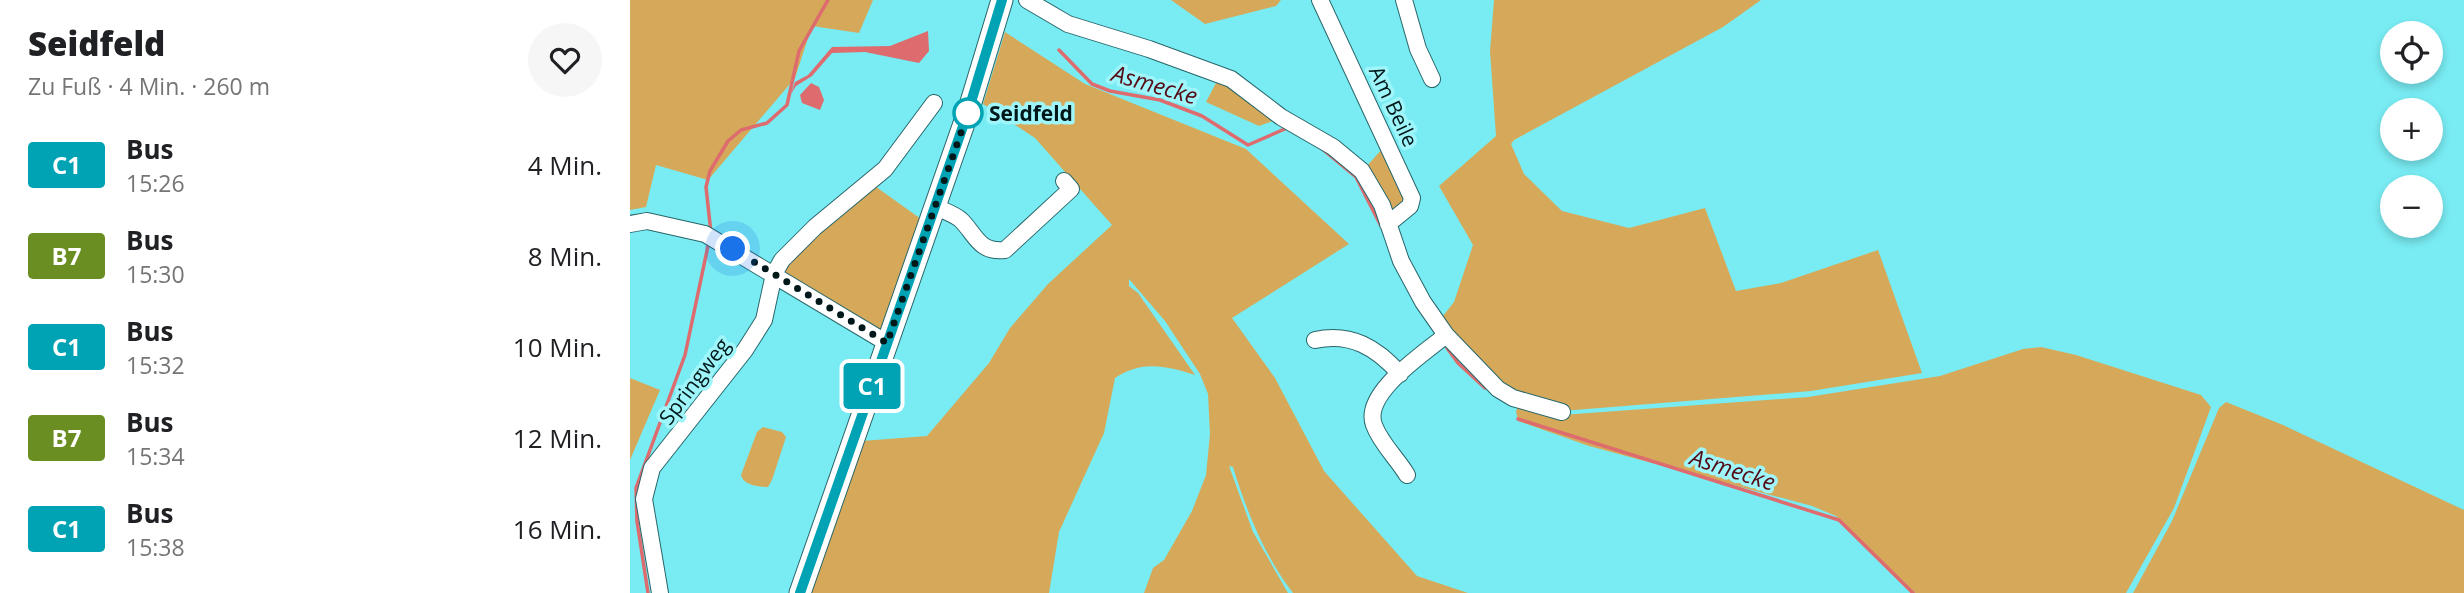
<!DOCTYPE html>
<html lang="de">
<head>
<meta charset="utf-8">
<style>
	body { margin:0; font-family:"Open Sans",sans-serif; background:#f6f6f6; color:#202124; height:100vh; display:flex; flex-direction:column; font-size:26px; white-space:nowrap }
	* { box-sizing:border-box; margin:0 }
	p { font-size:23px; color:#757577 }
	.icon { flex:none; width:38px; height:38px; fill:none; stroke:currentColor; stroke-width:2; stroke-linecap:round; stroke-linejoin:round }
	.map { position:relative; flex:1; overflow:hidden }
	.details { display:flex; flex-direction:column; background:#fff; width:630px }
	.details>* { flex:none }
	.badge { padding:0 14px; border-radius:5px; font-size:24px; line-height:46px }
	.fabs { position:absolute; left:1750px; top:21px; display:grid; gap:14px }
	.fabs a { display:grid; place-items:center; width:63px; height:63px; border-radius:50%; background:#fff; box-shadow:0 4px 10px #0003; font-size:35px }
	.you { position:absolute; width:35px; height:35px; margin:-18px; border:5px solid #fff; border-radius:50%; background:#1a73e8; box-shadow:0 0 0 10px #1a73e833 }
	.map>.badge { position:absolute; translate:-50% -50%; box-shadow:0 0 0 4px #fff }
	.round { display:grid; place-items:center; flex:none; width:74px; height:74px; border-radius:37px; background:#f6f6f6 }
	.summary { display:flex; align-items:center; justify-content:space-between; height:119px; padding:0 28px }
	h1 { font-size:33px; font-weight:800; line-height:52px }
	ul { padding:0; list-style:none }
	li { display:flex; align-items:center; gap:21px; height:91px; padding:0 28px }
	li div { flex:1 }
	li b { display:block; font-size:26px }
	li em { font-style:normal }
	li .badge { min-width:77px; font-weight:700; text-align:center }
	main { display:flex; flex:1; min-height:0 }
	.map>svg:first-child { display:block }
</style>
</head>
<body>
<main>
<section class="details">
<div class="summary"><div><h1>Seidfeld</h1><p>Zu Fuß · 4 Min. · 260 m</p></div><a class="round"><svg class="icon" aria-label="heart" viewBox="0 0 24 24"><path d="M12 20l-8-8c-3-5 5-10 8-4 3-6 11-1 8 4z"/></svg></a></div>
<ul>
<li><span class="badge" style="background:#00a3b4;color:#fff">C1</span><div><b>Bus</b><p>15:26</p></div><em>4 Min.</em></li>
<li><span class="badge" style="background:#6b8e23;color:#fff">B7</span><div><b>Bus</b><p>15:30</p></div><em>8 Min.</em></li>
<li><span class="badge" style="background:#00a3b4;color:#fff">C1</span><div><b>Bus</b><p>15:32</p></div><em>10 Min.</em></li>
<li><span class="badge" style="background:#6b8e23;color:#fff">B7</span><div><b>Bus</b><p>15:34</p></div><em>12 Min.</em></li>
<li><span class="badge" style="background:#00a3b4;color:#fff">C1</span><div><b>Bus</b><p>15:38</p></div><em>16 Min.</em></li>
</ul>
</section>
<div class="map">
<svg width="1834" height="593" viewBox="0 0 1834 593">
	<rect width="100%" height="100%" fill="#79ecf3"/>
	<path fill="#d5a959" d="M0,0H243L229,33L182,26L165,78L78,180L26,165L16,207L0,210Z
		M541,0H651L646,6L575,24Z
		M864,0H1131L1093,27L884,140L881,144L894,174L932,211L999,228L1075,208L1106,291L1151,283L1248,250L1292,373L1181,391L932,411L884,395L809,321L824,302L843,245L809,186L866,136L860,51Z
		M375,32L455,84L616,149L719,244L602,318L645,378L694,471L787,576L838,593H663C635,557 616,510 603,467L599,466L623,532L658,593H514L523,568L534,560L562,511L576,475L580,434L578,394L570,374L535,321L499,279V286L508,293L565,375C536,366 512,360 485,378L474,433L429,532L419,593H178L232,441L297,436L359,363L380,328L418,284L482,225L405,138L353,104Z
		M587,81L630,103L645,120L629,126L576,102Z
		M753,148L776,203L763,214L736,167Z
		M242,184L291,219L252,330L151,271Z
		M1411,347L1446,355L1571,395L1581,407L1544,508L1496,593H1285L1206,516L1182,506L959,446L888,421L886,411L891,402L932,415L1178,397L1310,376L1393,349Z
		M0,378L30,390L0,460Z
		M1596,402L1653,425L1834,510V593H1503L1542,521L1589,408Z
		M133,427L152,432L156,437L142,480L138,487C129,487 113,485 111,475L127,432Z"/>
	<path fill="#de6b6e" d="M298,31L299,51L289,63L235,52L202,53L182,76L166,86L161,94L165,82L178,75L202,47L260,46Z
		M181,83L189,87L194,100L190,110L172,103L170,95Z"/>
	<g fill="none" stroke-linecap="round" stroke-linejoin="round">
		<path stroke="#de6b6e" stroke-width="3.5" d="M429,50L462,84L480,91L530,100L572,116L618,145L657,128
			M691,148L726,177L751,226
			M81,233L76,187L80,171L98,141L111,130L137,123L157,105L169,51L198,0
			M817,348L828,363L855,388
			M888,419L1209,520L1283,593
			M18,593L7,521L6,488L55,355L79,241"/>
		<defs>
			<path id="minor" d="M397,0L438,24L519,49L601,79L651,117L703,147L732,171L752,205L771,261L793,302L816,335L868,389L883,398L932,412
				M690,0L782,198L780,206L758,224
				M774,0L788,49L802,79
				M306,207C314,211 324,214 331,220C346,235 349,253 375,250L441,189L434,181
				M0,224L17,221L75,234L257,343
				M685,340C721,332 747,348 770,374
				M777,475C767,458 751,444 744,425C732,393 795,353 816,335
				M30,593L14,499L22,468L115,350L134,320L144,274L152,260L185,227L255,169L304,103"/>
			<path id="major" d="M170,593L338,112L372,0"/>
		</defs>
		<use href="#minor" stroke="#28666a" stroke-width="18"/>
		<use href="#major" stroke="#28666a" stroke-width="23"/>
		<use href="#minor" stroke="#fff" stroke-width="16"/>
		<use href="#major" stroke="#fff" stroke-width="21"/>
	</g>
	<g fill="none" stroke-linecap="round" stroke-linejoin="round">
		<defs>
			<path id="line" d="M170,593L338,112L372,0"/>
		</defs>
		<use href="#line" stroke="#fff" stroke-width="16"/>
		<use href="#line" stroke="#00a3b4" stroke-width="10"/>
		<path stroke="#01181a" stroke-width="7" stroke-dasharray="0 12.6" d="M103,249L257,343L338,113"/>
	</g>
	<circle fill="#fff" stroke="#00a3b4" stroke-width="3.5" cx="338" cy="113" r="14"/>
	<g text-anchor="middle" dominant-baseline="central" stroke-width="7" stroke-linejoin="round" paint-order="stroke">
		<g font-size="21" fill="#01181a" stroke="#9ff6fa">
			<text transform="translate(764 106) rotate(65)">Am Beile</text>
			<text transform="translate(64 381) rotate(-53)">Springweg</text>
		</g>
		<g font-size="21" font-weight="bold" fill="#01181a" stroke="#9ff6fa" text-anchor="start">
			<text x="359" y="113">Seidfeld</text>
		</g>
		<g font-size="23" font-style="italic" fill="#550b15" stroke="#9ff6fa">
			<text transform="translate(525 84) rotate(16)">Asmecke</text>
			<text transform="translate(1103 469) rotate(18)">Asmecke</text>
		</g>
	</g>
</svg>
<div class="fabs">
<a><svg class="icon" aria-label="locate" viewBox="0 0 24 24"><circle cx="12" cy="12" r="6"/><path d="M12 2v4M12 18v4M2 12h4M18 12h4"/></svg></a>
<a>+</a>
<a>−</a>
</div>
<div class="you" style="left:103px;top:249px"></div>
<b class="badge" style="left:242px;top:386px;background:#00a3b4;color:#fff">C1</b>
</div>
</main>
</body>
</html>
